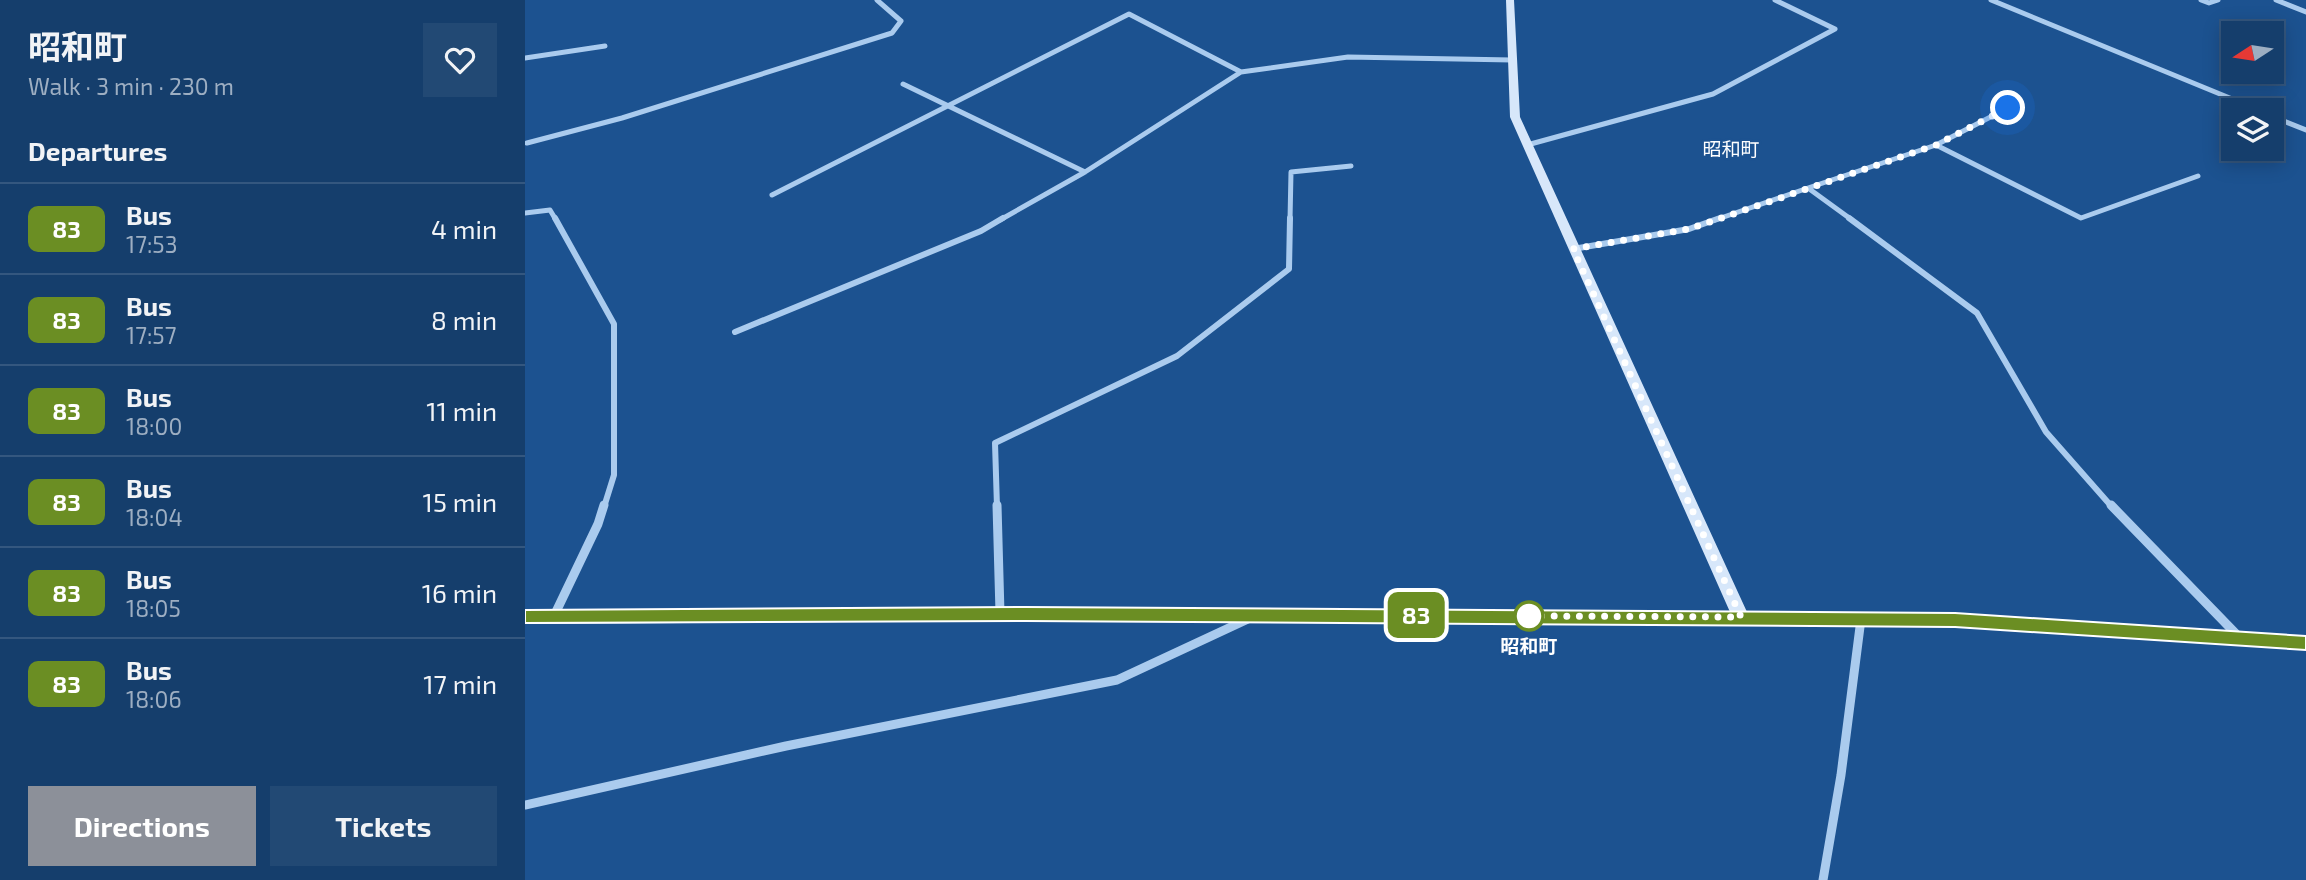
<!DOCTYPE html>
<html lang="en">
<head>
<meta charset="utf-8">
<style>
	body { margin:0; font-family:"Exo 2","Noto Sans JP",sans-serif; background:#224974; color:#f1f3f6; height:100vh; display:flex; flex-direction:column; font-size:26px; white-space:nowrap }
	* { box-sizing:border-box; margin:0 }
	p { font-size:23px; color:#9daec2 }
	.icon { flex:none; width:38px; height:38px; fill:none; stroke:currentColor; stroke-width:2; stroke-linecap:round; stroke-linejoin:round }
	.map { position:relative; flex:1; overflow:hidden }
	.panel { display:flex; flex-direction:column; background:#153e6c; width:525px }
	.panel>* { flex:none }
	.badge { padding:0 14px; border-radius:10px; font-size:24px; line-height:46px }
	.needle { width:46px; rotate:258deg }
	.tools { position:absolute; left:1696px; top:21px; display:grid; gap:14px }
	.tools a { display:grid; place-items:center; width:63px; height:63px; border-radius:0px; background:#153e6c; box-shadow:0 4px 18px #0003,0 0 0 2px #34577f; font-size:35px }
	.you { position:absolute; width:35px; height:35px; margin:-18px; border:5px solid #fff; border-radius:50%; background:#1a73e8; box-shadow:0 0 0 10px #1a73e833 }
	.map>.badge { position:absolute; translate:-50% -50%; box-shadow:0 0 0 4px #fff }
	h2 { padding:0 28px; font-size:26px; line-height:63px }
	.round { display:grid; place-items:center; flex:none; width:74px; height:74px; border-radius:0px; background:#224974 }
	.head { display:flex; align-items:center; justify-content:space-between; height:119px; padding:0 28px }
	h1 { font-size:33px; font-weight:700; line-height:52px }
	.action { display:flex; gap:14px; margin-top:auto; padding:14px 28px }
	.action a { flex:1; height:80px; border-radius:0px; background:#8c9099; color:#fff; font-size:28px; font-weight:700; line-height:80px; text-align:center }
	.action a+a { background:#224974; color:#f1f3f6 }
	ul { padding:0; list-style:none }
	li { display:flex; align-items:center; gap:21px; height:91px; padding:0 28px; border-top:2px solid #34577f }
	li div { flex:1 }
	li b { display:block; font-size:26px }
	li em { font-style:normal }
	li .badge { min-width:77px; font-weight:700; text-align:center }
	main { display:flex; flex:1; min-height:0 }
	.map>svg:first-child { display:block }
</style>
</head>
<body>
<main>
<section class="panel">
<div class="head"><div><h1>昭和町</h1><p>Walk · 3 min · 230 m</p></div><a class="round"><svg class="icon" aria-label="heart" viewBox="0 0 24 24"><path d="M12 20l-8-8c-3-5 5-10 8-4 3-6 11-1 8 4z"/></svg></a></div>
<h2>Departures</h2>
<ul>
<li><span class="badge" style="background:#6b8e23;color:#fff">83</span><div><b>Bus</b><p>17:53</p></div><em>4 min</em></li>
<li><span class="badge" style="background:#6b8e23;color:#fff">83</span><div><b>Bus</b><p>17:57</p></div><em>8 min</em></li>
<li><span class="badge" style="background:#6b8e23;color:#fff">83</span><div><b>Bus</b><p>18:00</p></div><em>11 min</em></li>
<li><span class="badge" style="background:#6b8e23;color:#fff">83</span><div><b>Bus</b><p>18:04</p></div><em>15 min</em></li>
<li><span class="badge" style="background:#6b8e23;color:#fff">83</span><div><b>Bus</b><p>18:05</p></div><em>16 min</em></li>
<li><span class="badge" style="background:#6b8e23;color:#fff">83</span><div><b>Bus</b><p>18:06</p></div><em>17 min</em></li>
</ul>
<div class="action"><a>Directions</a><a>Tickets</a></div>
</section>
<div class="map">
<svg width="1781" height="880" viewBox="0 0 1781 880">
	<rect width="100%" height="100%" fill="#1c5290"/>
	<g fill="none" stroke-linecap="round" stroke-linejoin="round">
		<path stroke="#aacbee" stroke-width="5" d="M1250,0L1310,29
			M1466,0L1734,110
			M1676,0L1684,3L1693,0
			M1751,0L1781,12
			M0,58L80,46
			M378,84L560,172
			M1746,116L1781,130
			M2,143L97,118L367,33L376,21L352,0
			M1002,145L1188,94L1310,29
			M1411,145L1556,218L1673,176
			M1283,188L1411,145L1483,108
			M247,195L604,14L716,72
			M0,213L25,210L31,220
			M475,220L560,172L716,72L823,57L987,60
			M765,220L766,172L826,166
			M1190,220L1283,188L1327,220"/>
		<path stroke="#aacbee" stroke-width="6" d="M30,218L89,324V475L79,507
			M1324,218L1452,313L1521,432L1587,507
			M1048,249L1164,229L1195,218
			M210,332L456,231L478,218
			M472,507L470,443L652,356L764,269L765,218"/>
		<path stroke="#aacbee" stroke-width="9" d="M472,505L475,613
			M1586,505L1715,638
			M29,616L73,524L79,505
			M0,805L261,746L592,680L723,619
			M1298,880L1316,775L1336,619"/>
		<path fill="#d7e7fa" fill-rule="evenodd" d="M981,0H989L995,117L1222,612L1430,613L1781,636V650L1430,627L475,621L0,624V610L475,607L1205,612L985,117Z"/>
	</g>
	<path fill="#6b8e23" stroke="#fff" stroke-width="2" d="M501,607L1430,613L1781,636V650L1430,627L501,621L0,623V610Z"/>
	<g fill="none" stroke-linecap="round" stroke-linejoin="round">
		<path stroke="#fff" stroke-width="7" stroke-dasharray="0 12.6" d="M1004,616L1216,617L1048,249L1164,229L1411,145L1483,108"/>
	</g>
	<circle fill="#fff" stroke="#6b8e23" stroke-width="3.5" cx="1004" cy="616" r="14"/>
	<g text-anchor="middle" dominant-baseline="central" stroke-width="5" stroke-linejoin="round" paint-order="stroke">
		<g font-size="19" fill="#fff" stroke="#1c5290">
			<text x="1206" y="148">昭和町</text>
		</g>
		<g font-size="19" font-weight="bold" fill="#fff" stroke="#1c5290">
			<text x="1004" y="645">昭和町</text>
		</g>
	</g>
</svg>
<div class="tools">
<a><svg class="needle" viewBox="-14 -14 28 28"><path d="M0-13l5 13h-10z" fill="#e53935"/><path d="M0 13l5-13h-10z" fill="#9daec2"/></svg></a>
<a><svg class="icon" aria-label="layers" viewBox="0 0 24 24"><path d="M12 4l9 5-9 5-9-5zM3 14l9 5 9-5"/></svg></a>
</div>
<div class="you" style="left:1483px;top:108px"></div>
<b class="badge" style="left:891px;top:615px;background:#6b8e23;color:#fff">83</b>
</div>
</main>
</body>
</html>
